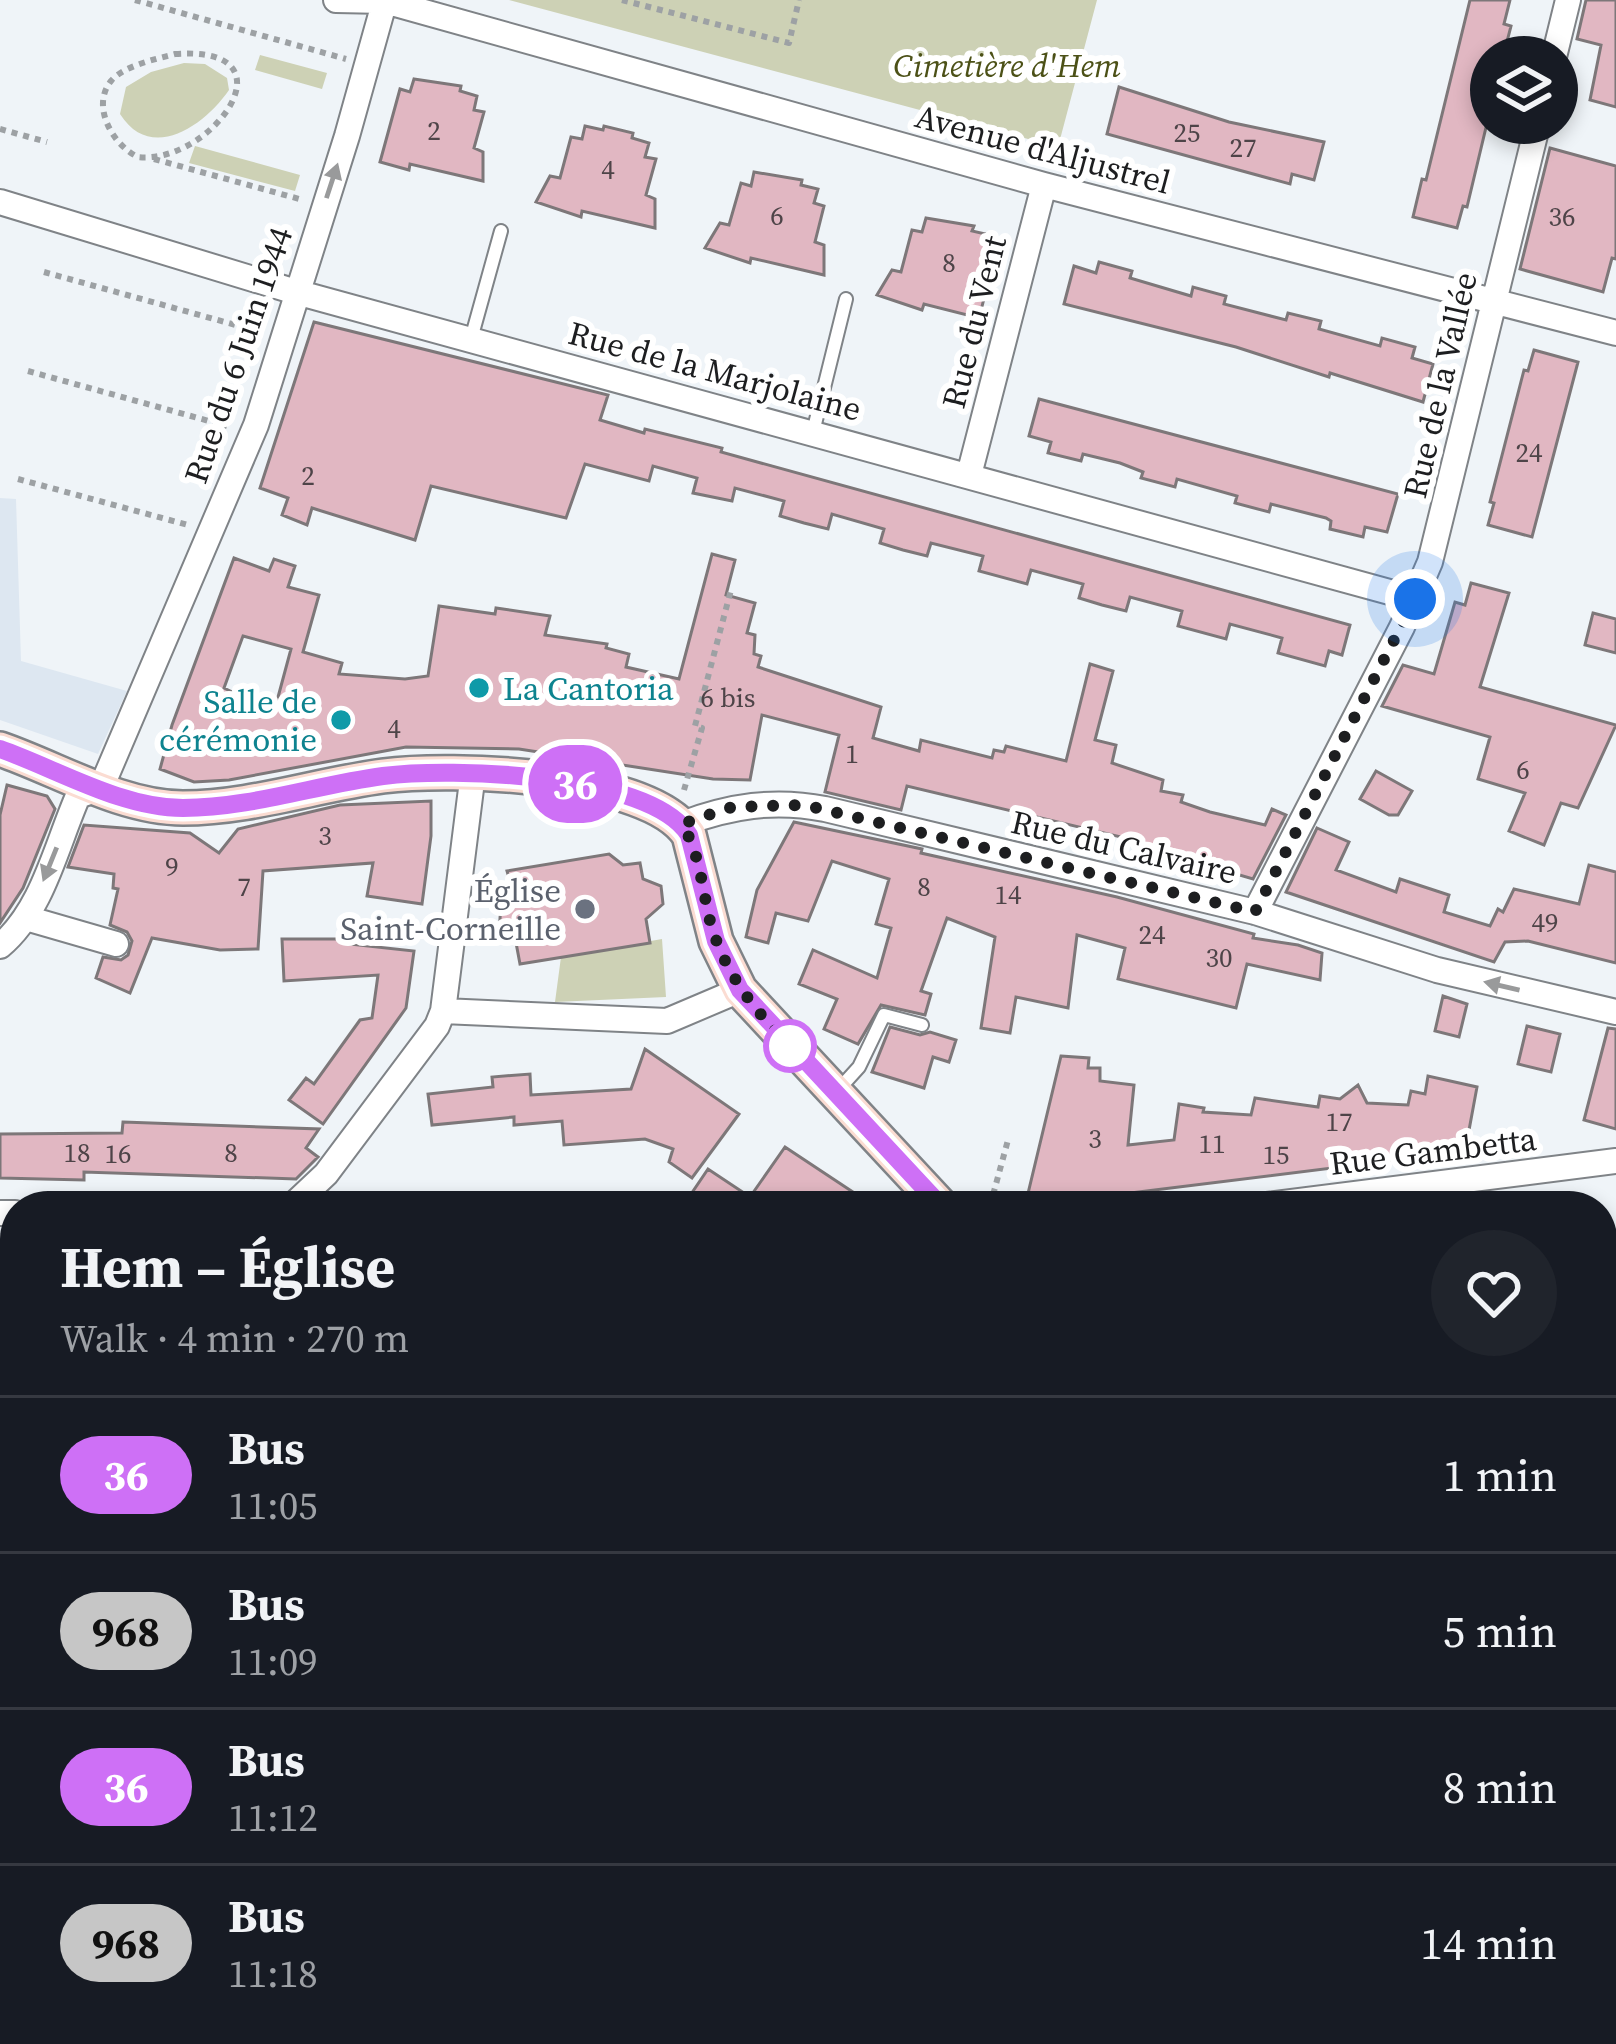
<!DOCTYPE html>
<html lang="en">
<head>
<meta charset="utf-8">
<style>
	body { margin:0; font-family:"Source Serif 4",serif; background:#20242c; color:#f1f3f6; height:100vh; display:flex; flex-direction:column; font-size:45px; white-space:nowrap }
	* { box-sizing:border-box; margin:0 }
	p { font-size:39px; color:#9ea1a6 }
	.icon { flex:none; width:66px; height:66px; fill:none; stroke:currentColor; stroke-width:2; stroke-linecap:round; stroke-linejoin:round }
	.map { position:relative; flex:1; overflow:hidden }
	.drawer { position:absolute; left:0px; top:1191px; width:1617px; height:855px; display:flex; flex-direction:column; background:#171b24; border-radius:48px 48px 0 0; box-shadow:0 6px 18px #0003 }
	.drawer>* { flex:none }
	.badge { padding:0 24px; border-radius:39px; font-size:42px; line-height:78px }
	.tools { position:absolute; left:1470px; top:36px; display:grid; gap:24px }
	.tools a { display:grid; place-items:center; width:108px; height:108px; border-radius:50%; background:#171b24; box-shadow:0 6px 18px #0003; font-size:60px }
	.you { position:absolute; width:60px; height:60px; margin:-30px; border:9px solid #fff; border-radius:50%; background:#1a73e8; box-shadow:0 0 0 18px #1a73e833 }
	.map>.badge { position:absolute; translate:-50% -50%; box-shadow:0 0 0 6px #fff }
	.round { display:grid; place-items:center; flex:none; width:126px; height:126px; border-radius:63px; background:#20242c }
	.overview { display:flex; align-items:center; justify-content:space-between; height:204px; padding:0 60px }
	h1 { font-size:57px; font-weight:700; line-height:90px }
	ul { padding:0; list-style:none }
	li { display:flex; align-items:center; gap:36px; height:156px; padding:0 60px; border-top:3px solid #363941 }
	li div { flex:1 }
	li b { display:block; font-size:45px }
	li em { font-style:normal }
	li .badge { min-width:132px; font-weight:700; text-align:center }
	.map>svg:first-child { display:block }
</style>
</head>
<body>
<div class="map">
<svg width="1616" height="2044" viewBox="0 0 1616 2044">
	<rect width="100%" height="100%" fill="#eff4f8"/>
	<path fill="#dde7f1" d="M0,498L16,499L21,661L127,691L98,754L0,720Z"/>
	<path fill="#cdd1b5" d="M509,0H1097L1058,147Z
		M260,55L327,73L322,89L255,70Z
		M184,63L205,64L227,78L229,90C204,126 151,163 120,114L126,87L151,72Z
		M195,146L300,175L295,191L189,163Z
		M662,939L666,997L555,1002L561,957Z
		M1616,1784V2044H1305L1322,2031H1602V1799Z"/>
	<path fill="#e1b7c2" stroke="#7d7779" stroke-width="3" fill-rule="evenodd" d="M1470,0H1510L1504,24L1511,26L1503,57H1491V78L1482,118L1488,119L1467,207L1463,206L1457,228L1413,217L1422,179L1426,180Z
		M1586,0H1616V107L1590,100L1601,45L1577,39Z
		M414,79L461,86L460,91L477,96L474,110L484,112L474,148L483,152V181L410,164L409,170L380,162L400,89L410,92Z
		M1119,87L1229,122L1324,142L1314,180L1292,174L1290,184L1107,134Z
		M585,126L603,130L604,126L633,133L632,138L649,143L645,157L656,159L646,195L655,199V228L582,211L581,217L536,202L550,176L560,178L571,137L582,139Z
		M1550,148L1616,166V259L1612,258L1603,292L1520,269Z
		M754,172L802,180L801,185L818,189L814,203L824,206L815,242L824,245V275L751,258L750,263L705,248L720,223L729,225L741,183L751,186Z
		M926,218L974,226L972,231L990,235L986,249L996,252L979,318L924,304L922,310L877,295L892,270L901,272L912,230L922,232Z
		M1099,262L1132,271L1130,278L1191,296L1193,287L1226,296L1224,304L1286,320L1288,313L1321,321L1319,329L1380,346L1382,338L1415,347L1412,358L1433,364L1423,402L1330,373L1329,377L1236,347L1064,304L1074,266L1096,273Z
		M314,322L608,395L600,420L644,433L645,429L722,448L721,452L1350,625L1342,655L1329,651L1325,666L1278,653L1282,638L1230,624L1226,639L1178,626L1182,611L1130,597L1126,611L1102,605L1079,598L1083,584L1031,570L1027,584L979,571L983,556L931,543L927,556L903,550L880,543L884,529L832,514L828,529L804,523L780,516L784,501L735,488L732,501L693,493L697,478L653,466L649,481L585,464L566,518L431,486L415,540L312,508L307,525L282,515L288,498L260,488Z
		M1534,350L1578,362L1532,537L1488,525L1494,503L1490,502L1524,370L1528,371Z
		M1039,399L1398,494L1387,532L1365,527L1363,537L1330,529L1331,521L1326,518L1271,504L1269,512L1235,503L1237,496L1177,479L1175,487L1141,478L1143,472L1120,463L1083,454L1081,461L1048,453L1051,442L1029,436Z
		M712,554L735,560L726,595L755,603L747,633L755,635L754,654L761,656L758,667L881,707L873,738L919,751L921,740L992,758L994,750L1004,752L1006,746L1066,761L1090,664L1113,671L1095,740L1116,745L1112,763L1163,780L1161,791L1183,795L1181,802L1210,812L1265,825L1272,809L1286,815L1253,879L1172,855L1170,862L1135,853L1138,841L907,786L901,810L825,792L839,735L762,715L750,780L713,779L519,749L406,747L229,780L194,782L160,769L172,725L234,558L269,571L274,559L295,566L288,587L319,595L303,652L342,663L339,674L405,679L428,676L439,606L495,614L496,608L550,616L545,635L607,644L606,648L629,654L626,667L679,679ZM243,636L291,649L274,712L224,688Z
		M1471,583L1509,593L1480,687L1616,725L1578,808L1561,803L1544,845L1509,831L1525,793L1478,779L1490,737L1382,706L1403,665L1434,674L1455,602L1465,605Z
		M1593,613L1616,619V653L1585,645Z
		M1376,771L1412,791L1398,815H1389L1360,799Z
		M7,785L47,796L55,809L23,888L0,923V815Z
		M431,801V836L422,904L367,896L373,863L263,871L258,949L220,950L152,938L130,993L96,978L103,957L121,960L128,955L132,941L127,932L110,925L118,889L113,888L114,874L68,867L84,825L190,833L219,853L238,829L340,805Z
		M794,822L922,849L921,853L1117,897L1254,934L1253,938L1298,945L1322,953L1320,980L1247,964L1236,1008L1118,979L1125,948L1077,935L1068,1008L1016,997L1010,1033L981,1028L995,937L947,918L921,991L931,994L925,1015L881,1005L858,1044L824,1029L837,999L799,984L813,950L877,978L891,928L876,924L889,879L832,861L808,921L776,913L768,943L746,937L757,890Z
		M1317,828L1349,842L1336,870L1396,892L1400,879L1449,895L1444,912L1490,926L1498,909L1503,912L1514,889L1579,904L1589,865L1616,872V963L1528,941L1505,942L1494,962L1286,892Z
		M609,854L623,865L640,863L643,879L661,886L663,904L646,919L650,943L520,964L514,932L499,934L501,903L516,902L507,871Z
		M282,939H349V944L414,951L406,1008L323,1124L289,1100L306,1078L314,1084L360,1020L372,1018L378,975L284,981Z
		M1443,996L1467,1004L1459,1037L1435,1031Z
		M1527,1026L1560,1034L1551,1072L1518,1064Z
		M890,1027L920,1035L930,1032L956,1040L949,1062L933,1057L924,1088L872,1072Z
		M1608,1028L1616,1029V1129L1584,1120Z
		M645,1049L739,1114L692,1178L669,1162L673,1149L645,1139L564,1145L562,1121L514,1125V1117L432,1125L428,1094L493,1087L492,1077L530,1074L531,1095L631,1089Z
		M1061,1056L1089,1058L1088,1068H1100V1081L1134,1085L1128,1145L1174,1140L1179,1104L1204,1108L1203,1112L1251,1115L1255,1098L1318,1107L1320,1096L1340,1099L1358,1085L1367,1103L1408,1105L1411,1091L1425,1094L1428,1076L1477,1087L1467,1141L1464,1140L1461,1152L1025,1206Z
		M123,1122L319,1129L306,1148L318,1157L296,1179L84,1172V1180L0,1178V1134L122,1133Z
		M785,1147L874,1206H808L797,1199L791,1206H683L708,1169L750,1197Z"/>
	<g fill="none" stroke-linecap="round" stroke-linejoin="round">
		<defs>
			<path id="service" d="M471,339L501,231
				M813,432L846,299
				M839,1089L859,1067L884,1015L922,1025"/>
			<path id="minor" d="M336,0L385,1
				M381,0L1044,185L1616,333
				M1554,57L1568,0
				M0,202L296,292L1415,599
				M969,475L1044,185
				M682,824C730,806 774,799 825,809L1255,912L1437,970L1616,1012
				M1255,912L1402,627L1430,562L1538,123
				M26,918L116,944
				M0,946C43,910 56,846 78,796L101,788L256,425L347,136L385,0
				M443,1011L667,1021L740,990
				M292,1206L326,1174L437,1026L443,1011L473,773
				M1258,1206L1616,1161
				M0,1213H15
				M1027,2031L1029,2044"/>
			<path id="secondary" d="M0,749C58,769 121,808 183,808C250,808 316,785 383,776C450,767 650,773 689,835L716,941L740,990L941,1206
				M1602,1889L1616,1897"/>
		</defs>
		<use href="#service" stroke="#7f8387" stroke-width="16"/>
		<use href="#minor" stroke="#7f8387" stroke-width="28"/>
		<use href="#secondary" stroke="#7f8387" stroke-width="38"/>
		<path stroke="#9da1a4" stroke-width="6" stroke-dasharray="6 6" stroke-linecap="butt" d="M135,0L346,59
			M622,0L789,43L799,0
			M175,54C299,45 211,165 138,157C114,146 90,107 111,81C123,66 156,59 175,54Z
			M0,129L47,142
			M154,159L303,200
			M44,272L261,332
			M28,371L227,426
			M18,479L188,525
			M684,790L702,728L695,726L731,590
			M990,1206L1008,1140"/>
		<use href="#service" stroke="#fff" stroke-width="12"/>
		<use href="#minor" stroke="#fff" stroke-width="24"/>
		<use href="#secondary" stroke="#fbdcd2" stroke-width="33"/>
	</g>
	<defs><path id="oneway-solid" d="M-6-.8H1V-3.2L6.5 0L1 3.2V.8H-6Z" transform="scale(3)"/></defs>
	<g fill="#999a9b">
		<use href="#oneway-solid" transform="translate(332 181) rotate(-72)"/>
		<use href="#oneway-solid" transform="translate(50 864) rotate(112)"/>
		<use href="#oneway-solid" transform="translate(1502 986) rotate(-167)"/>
	</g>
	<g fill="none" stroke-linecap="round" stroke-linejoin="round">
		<defs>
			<path id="line" d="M0,749C57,769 121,808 183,808C250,808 316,785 383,776C450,767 650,773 689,835L716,941L740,990L941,1206"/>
		</defs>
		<use href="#line" stroke="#fff" stroke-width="27"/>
		<use href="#line" stroke="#ce70f6" stroke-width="18"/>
		<path stroke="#1d1e20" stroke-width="12" stroke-dasharray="0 21.6" d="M790,1046C752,1008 722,969 709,917C702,886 699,851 682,824L732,807L804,805L1255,912L1415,599"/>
	</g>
	<g fill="#0f9aa8" stroke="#fff" stroke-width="4.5">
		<circle cx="479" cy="688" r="12"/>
		<circle cx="341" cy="720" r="12"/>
	</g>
	<circle fill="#6b7280" stroke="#fff" stroke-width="4.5" cx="585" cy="909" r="12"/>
	<circle fill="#fff" stroke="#ce70f6" stroke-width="6" cx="790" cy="1046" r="24"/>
	<g text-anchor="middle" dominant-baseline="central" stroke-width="12" stroke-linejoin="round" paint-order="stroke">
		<g font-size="27" fill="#4e4448">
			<text x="434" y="130">2</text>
			<text x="1187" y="132">25</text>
			<text x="1243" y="147">27</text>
			<text x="608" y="169">4</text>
			<text x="777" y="215">6</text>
			<text x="1562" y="216">36</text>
			<text x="949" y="262">8</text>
			<text x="1529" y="452">24</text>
			<text x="308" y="475">2</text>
			<text x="728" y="697">6 bis</text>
			<text x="394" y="728">4</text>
			<text x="852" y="753">1</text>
			<text x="1523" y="769">6</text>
			<text x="325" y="835">3</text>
			<text x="172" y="866">9</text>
			<text x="244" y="886">7</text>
			<text x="924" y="886">8</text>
			<text x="1008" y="894">14</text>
			<text x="1545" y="922">49</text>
			<text x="1152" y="934">24</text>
			<text x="1219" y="957">30</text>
			<text x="1339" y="1121">17</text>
			<text x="1095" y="1138">3</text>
			<text x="1212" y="1143">11</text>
			<text x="77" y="1152">18</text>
			<text x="231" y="1152">8</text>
			<text x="118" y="1153">16</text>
			<text x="1276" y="1154">15</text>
		</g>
		<g font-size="33" font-style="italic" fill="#4c5117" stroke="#fff">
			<text x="1007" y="65">Cimetière d'Hem</text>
		</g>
		<g font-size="33" fill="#1d1e20" stroke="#fff">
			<text transform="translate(1043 149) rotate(15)">Avenue d'Aljustrel</text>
			<text transform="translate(974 322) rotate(-76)">Rue du Vent</text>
			<text transform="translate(238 355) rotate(-71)">Rue du 6 Juin 1944</text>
			<text transform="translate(715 371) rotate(15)">Rue de la Marjolaine</text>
			<text transform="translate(1440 385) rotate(-77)">Rue de la Vallée</text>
			<text transform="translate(1124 847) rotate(13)">Rue du Calvaire</text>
			<text transform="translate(1433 1151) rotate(-7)">Rue Gambetta</text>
		</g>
		<g font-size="33" fill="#0d838f" stroke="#fff" text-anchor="start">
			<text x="503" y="688">La Cantoria</text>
			<text x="317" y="701" text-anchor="end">Salle de<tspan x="317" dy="38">cérémonie</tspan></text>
		</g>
		<g font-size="33" fill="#5b616d" stroke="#fff" text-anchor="end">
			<text x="561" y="890">Église<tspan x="561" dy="38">Saint-Corneille</tspan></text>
		</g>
	</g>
</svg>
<div class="tools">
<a><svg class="icon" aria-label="layers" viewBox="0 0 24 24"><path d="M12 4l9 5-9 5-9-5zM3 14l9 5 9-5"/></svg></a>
</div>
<div class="you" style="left:1415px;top:599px"></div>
<b class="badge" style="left:575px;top:784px;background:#ce70f6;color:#fff">36</b>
<section class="drawer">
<div class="overview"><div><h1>Hem – Église</h1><p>Walk · 4 min · 270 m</p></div><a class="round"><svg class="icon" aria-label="heart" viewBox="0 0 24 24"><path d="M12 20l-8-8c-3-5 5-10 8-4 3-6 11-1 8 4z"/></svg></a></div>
<ul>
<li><span class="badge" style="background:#ce70f6;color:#fff">36</span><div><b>Bus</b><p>11:05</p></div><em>1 min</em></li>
<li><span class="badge" style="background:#c6c6c6;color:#111">968</span><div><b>Bus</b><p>11:09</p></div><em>5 min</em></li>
<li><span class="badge" style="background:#ce70f6;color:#fff">36</span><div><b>Bus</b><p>11:12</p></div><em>8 min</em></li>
<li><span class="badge" style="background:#c6c6c6;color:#111">968</span><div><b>Bus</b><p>11:18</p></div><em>14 min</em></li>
</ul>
</section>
</div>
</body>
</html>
